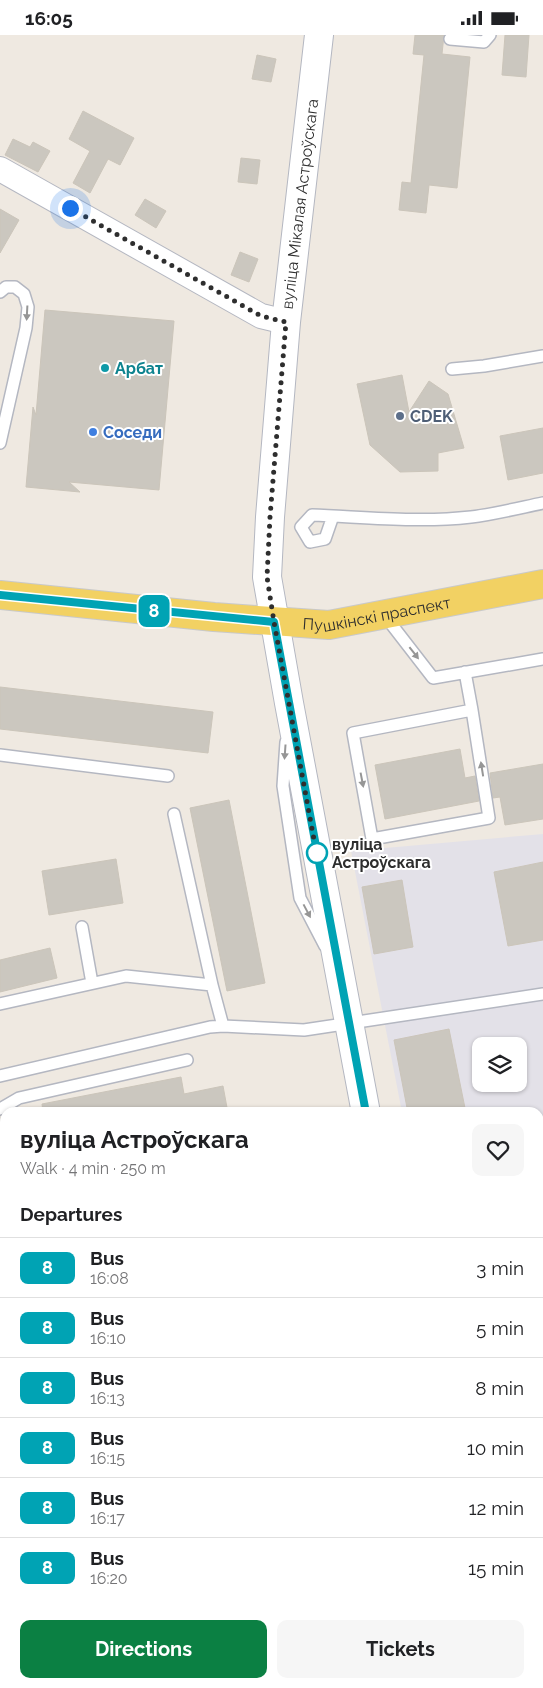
<!DOCTYPE html>
<html lang="en">
<head>
<meta charset="utf-8">
<style>
	body { margin:0; font-family:Raleway,sans-serif; background:#f6f6f6; color:#202124; height:100vh; display:flex; flex-direction:column; font-size:19px; white-space:nowrap }
	* { box-sizing:border-box; margin:0 }
	p { font-size:16px; color:#757577 }
	.icon { flex:none; width:28px; height:28px; fill:none; stroke:currentColor; stroke-width:2; stroke-linecap:round; stroke-linejoin:round }
	.map { position:relative; flex:1; overflow:hidden }
	.panel { position:absolute; left:0px; top:1072px; width:544px; height:581px; display:flex; flex-direction:column; background:#fff; border-radius:15px 15px 0 0; box-shadow:0 1px 4px #0004 }
	.panel>* { flex:none }
	.badge { padding:0 10px; border-radius:8px; font-size:18px; line-height:32px }
	.controls { position:absolute; left:472px; top:1002px; display:grid; gap:10px }
	.controls a { display:grid; place-items:center; width:55px; height:55px; border-radius:10px; background:#fff; box-shadow:0 1px 4px #0004; font-size:25px }
	.you { position:absolute; width:25px; height:25px; margin:-12px; border:4px solid #fff; border-radius:50%; background:#1a73e8; box-shadow:0 0 0 8px #1a73e833 }
	.map>.badge { position:absolute; translate:-50% -50%; box-shadow:0 0 0 2px #fff }
	h2 { padding:0 20px; font-size:19px; line-height:45px }
	.round { display:grid; place-items:center; flex:none; width:52px; height:52px; border-radius:10px; background:#f6f6f6 }
	.head { display:flex; align-items:center; justify-content:space-between; height:85px; padding:0 20px }
	h1 { font-size:24px; font-weight:700; line-height:38px }
	.cta { display:flex; gap:10px; margin-top:auto; padding:10px 20px }
	.cta a { flex:1; height:58px; border-radius:10px; background:#0b8043; color:#fff; font-size:20px; font-weight:700; line-height:58px; text-align:center }
	.cta a+a { background:#f6f6f6; color:#202124 }
	ul { padding:0; list-style:none }
	li { display:flex; align-items:center; gap:15px; height:60px; padding:0 20px; border-top:1px solid #e0e0e0 }
	li div { flex:1 }
	li b { display:block; font-size:19px }
	li em { font-style:normal }
	li .badge { min-width:55px; font-weight:700; text-align:center }
	.status { display:flex; justify-content:space-between; align-items:center; height:35px; padding:0 25px; background:#fff; direction:ltr }
	.status svg { height:14px; fill:currentColor }
	.map>svg:first-child { display:block }
</style>
</head>
<body>
<div class="status"><b>16:05</b><svg viewBox="0 0 49 12"><path d="M0 12V9h3v3zM5 12V6h3v6zM10 12V3h3v9zM15 12V0h3v12zM26 1h20v11H26zM47 4h2v5h-2z"/></svg></div>
<div class="map">
<svg width="543" height="1653" viewBox="0 0 543 1653">
	<rect width="100%" height="100%" fill="#efe9e1"/>
	<path fill="#e3e1e8" fill-rule="evenodd" d="M543,799V1132L539,1133V1078L402,1077L351,816ZM481,1011H519V1049H481Z"/>
	<path fill="#cbc7bf" stroke="#cbc5ba" d="M415,0H444L442,19L470,22L457,153L429,150L426,178L399,175L402,147L411,148L424,20L413,19Z
		M505,0H529L526,42L502,40Z
		M257,20L276,24L271,47L252,44Z
		M83,76L134,103L120,130L108,124L90,158L73,148L90,116L69,104Z
		M13,104L30,112L33,107L50,116L38,137L5,120Z
		M241,123L260,125L257,149L238,147Z
		M145,164L166,176L156,193L135,180Z
		M0,174L19,185L0,218Z
		M240,217L258,224L249,247L231,240Z
		M45,275L174,286L159,455L69,447L80,457L26,452L33,372L36,380Z
		M402,340L409,377L429,346L448,359L464,413L438,418V436L400,437L370,410L357,349Z
		M543,393V438L508,445L500,401Z
		M0,652L213,677L208,718L0,694Z
		M460,714L465,743L475,741L479,766L385,784L375,730Z
		M543,729V784L505,790L500,762L493,763L490,738Z
		M229,765L265,948L227,956L190,773Z
		M116,824L123,868L49,880L42,836Z
		M543,827V905L508,911L494,837Z
		M402,845L413,912L374,919L362,852Z
		M50,913L57,943L0,957V925Z
		M449,994L466,1078H408L394,1005Z
		M181,1042L184,1059L223,1051L228,1078H43L42,1069Z"/>
	<g fill="none" stroke-linecap="round" stroke-linejoin="round">
		<defs>
			<path id="lane" d="M450,4L484,7L490,0
				M0,257L6,252H15L24,259L28,272L26,293L0,408
				M452,334L484,331L543,321
				M333,481L325,504L310,507L301,492L312,480C364,482 419,488 471,482C495,479 519,473 543,468
				M385,581L433,643L543,624
				M465,637L472,675L489,783L372,804L353,698L472,675
				M286,707L283,751L300,863L325,911
				M0,720L168,741
				M174,779L212,950L223,991L304,995L543,959
				M82,892L92,948
				M0,969L126,941L212,950
				M0,1041L210,992L223,991
				M0,1074L19,1063L187,1025
				M0,1195L5,1215
				M0,1343L5,1342
				M0,1565L5,1564
				M539,1635L543,1634
				M234,1649L235,1653
				M295,1649L296,1653"/>
			<path id="street" d="M0,134L261,281L286,287
				M539,1150L543,1149
				M0,1388L5,1387
				M450,1653L469,1649"/>
			<path id="secondary" d="M319,0L286,287L270,482L267,542L289,668L366,1078
				M472,1649L473,1653"/>
			<g id="primary">
				<path id="s1" d="M0,560L214,582L329,590L543,549"/>
			</g>
		</defs>
		<use href="#lane" stroke="#b4b7c1" stroke-width="14"/>
		<use href="#street" stroke="#b4b7c1" stroke-width="26"/>
		<use href="#secondary" stroke="#b4b7c1" stroke-width="30"/>
		<use href="#primary" stroke="#c9c9c9" stroke-width="30"/>
		<use href="#lane" stroke="#fff" stroke-width="11"/>
		<use href="#street" stroke="#fff" stroke-width="24"/>
		<use href="#secondary" stroke="#fff" stroke-width="28"/>
		<use href="#primary" stroke="#f2d163" stroke-width="28"/>
	</g>
	<defs><path id="oneway-solid" d="M-6-.8H1V-3.2L6.5 0L1 3.2V.8H-6Z" transform="scale(1.25)"/></defs>
	<g fill="#969696">
		<use href="#oneway-solid" transform="translate(27 278) rotate(93)"/>
		<use href="#oneway-solid" transform="translate(414 618) rotate(52)"/>
		<use href="#oneway-solid" transform="translate(285 717) rotate(94)"/>
		<use href="#oneway-solid" transform="translate(482 734) rotate(-99)"/>
		<use href="#oneway-solid" transform="translate(362 745) rotate(79)"/>
		<use href="#oneway-solid" transform="translate(307 876) rotate(62)"/>
	</g>
	<g fill="none" stroke-linecap="round" stroke-linejoin="round">
		<defs>
			<path id="line" d="M0,560L274,587L366,1078"/>
		</defs>
		<use href="#line" stroke="#fff" stroke-width="11"/>
		<use href="#line" stroke="#00a3b4" stroke-width="8"/>
		<path stroke="#2e2e2e" stroke-width="5" stroke-dasharray="0 9" d="M70,173L261,281L286,287L270,482L267,542L274,587L317,821V818"/>
	</g>
	<circle fill="#0f9aa8" stroke="#fff" stroke-width="2" cx="105" cy="333" r="5"/>
	<circle fill="#5c6f8a" stroke="#fff" stroke-width="2" cx="400" cy="381" r="5"/>
	<circle fill="#3f7fe0" stroke="#fff" stroke-width="2" cx="93" cy="397" r="5"/>
	<circle fill="#fff" stroke="#00a3b4" stroke-width="2.5" cx="317" cy="818" r="10"/>
	<g text-anchor="middle" dominant-baseline="central" stroke-width="4" stroke-linejoin="round" paint-order="stroke">
		<g font-size="16" fill="#2e2e2e" stroke="#fff">
			<text transform="translate(300 169) rotate(-83)">вуліца Мікалая Астроўскага</text>
			<text stroke="none"><textPath href="#s1" startOffset="379">Пушкінскі праспект</textPath></text>
		</g>
		<g font-size="16" font-weight="bold" fill="#0d838f" stroke="#fff" text-anchor="start">
			<text x="115" y="333">Арбат</text>
		</g>
		<g font-size="16" font-weight="bold" fill="#4e5e75" stroke="#fff" text-anchor="start">
			<text x="410" y="381">CDEK</text>
		</g>
		<g font-size="16" font-weight="bold" fill="#366cbe" stroke="#fff" text-anchor="start">
			<text x="103" y="397">Соседи</text>
		</g>
		<g font-size="16" font-weight="bold" fill="#2e2e2e" stroke="#fff" text-anchor="start">
			<text x="332" y="809">вуліца<tspan x="332" dy="18">Астроўскага</tspan></text>
		</g>
	</g>
</svg>
<div class="controls">
<a><svg class="icon" aria-label="layers" viewBox="0 0 24 24"><path d="M12 4l9 5-9 5-9-5zM3 14l9 5 9-5"/></svg></a>
</div>
<div class="you" style="left:70px;top:173px"></div>
<b class="badge" style="left:154px;top:576px;background:#00a3b4;color:#fff">8</b>
<section class="panel">
<div class="head"><div><h1>вуліца Астроўскага</h1><p>Walk · 4 min · 250 m</p></div><a class="round"><svg class="icon" aria-label="heart" viewBox="0 0 24 24"><path d="M12 20l-8-8c-3-5 5-10 8-4 3-6 11-1 8 4z"/></svg></a></div>
<h2>Departures</h2>
<ul>
<li><span class="badge" style="background:#00a3b4;color:#fff">8</span><div><b>Bus</b><p>16:08</p></div><em>3 min</em></li>
<li><span class="badge" style="background:#00a3b4;color:#fff">8</span><div><b>Bus</b><p>16:10</p></div><em>5 min</em></li>
<li><span class="badge" style="background:#00a3b4;color:#fff">8</span><div><b>Bus</b><p>16:13</p></div><em>8 min</em></li>
<li><span class="badge" style="background:#00a3b4;color:#fff">8</span><div><b>Bus</b><p>16:15</p></div><em>10 min</em></li>
<li><span class="badge" style="background:#00a3b4;color:#fff">8</span><div><b>Bus</b><p>16:17</p></div><em>12 min</em></li>
<li><span class="badge" style="background:#00a3b4;color:#fff">8</span><div><b>Bus</b><p>16:20</p></div><em>15 min</em></li>
</ul>
<div class="cta"><a>Directions</a><a>Tickets</a></div>
</section>
</div>
</body>
</html>
